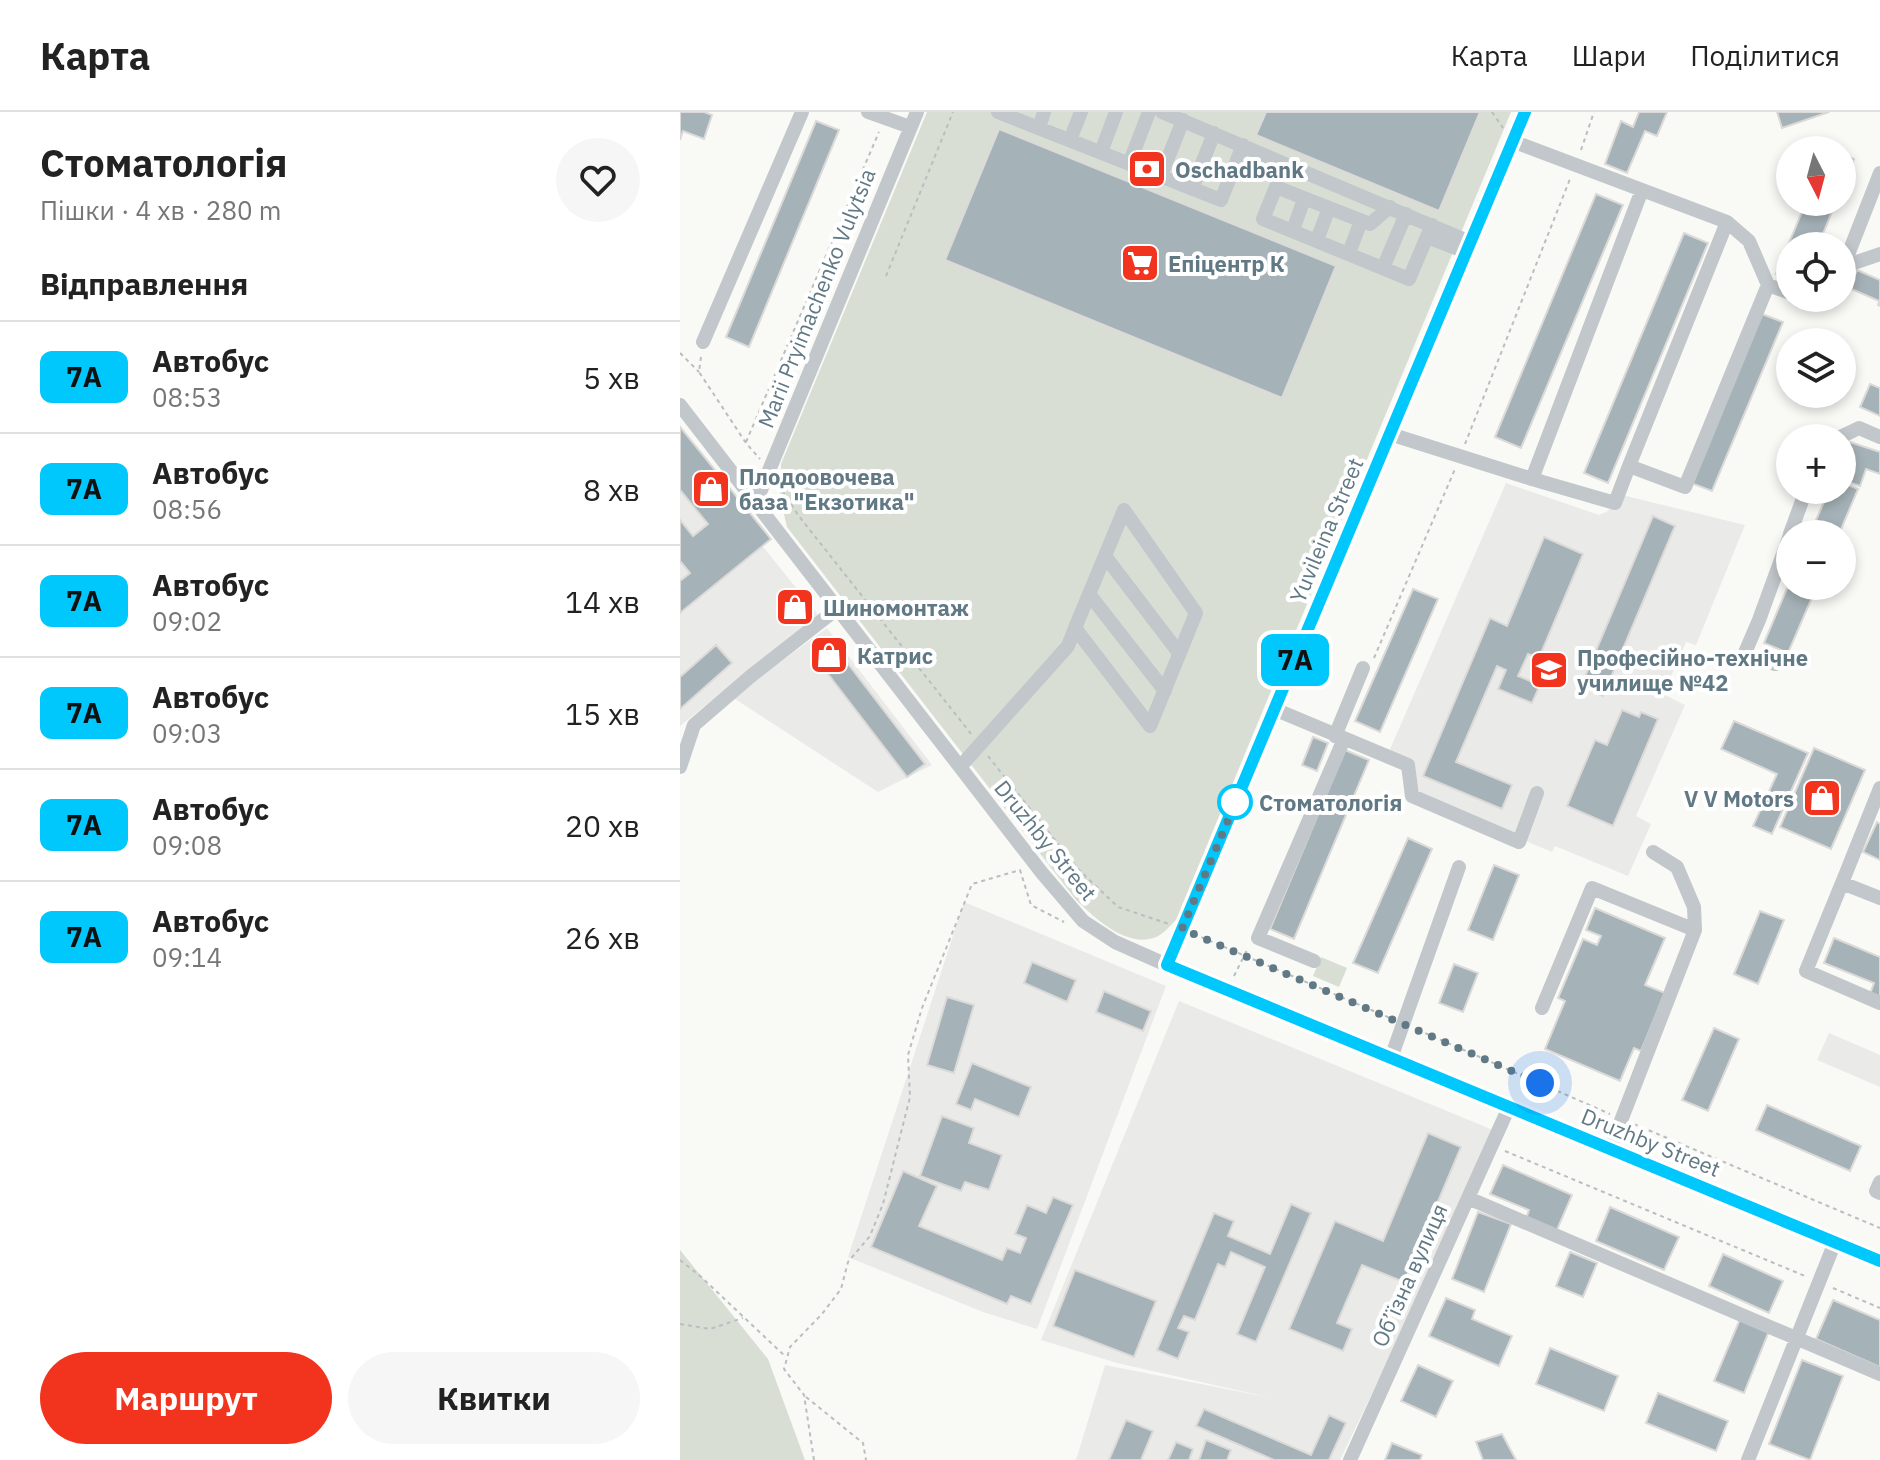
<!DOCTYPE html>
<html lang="uk">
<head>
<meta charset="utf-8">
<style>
	body { margin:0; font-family:"IBM Plex Sans",sans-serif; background:#f6f6f6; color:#222; height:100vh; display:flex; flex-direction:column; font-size:30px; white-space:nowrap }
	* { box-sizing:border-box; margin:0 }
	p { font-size:26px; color:#767676 }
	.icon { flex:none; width:44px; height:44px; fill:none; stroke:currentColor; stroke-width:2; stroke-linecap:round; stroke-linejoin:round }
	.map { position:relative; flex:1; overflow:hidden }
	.panel { display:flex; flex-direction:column; background:#fff; width:680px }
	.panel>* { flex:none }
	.badge { padding:0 16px; border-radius:12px; font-size:28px; line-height:52px }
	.needle { width:52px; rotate:174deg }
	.fabs { position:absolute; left:1096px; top:24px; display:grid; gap:16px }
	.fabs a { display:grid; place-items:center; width:80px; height:80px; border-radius:50%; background:#fff; box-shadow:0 4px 12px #0003; font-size:40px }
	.you { position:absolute; width:40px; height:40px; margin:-20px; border:6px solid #fff; border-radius:50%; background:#1a73e8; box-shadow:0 0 0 12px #1a73e833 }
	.map>.badge { position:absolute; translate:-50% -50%; box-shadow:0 0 0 4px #fff }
	h2 { padding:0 40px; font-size:30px; line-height:72px }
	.round { display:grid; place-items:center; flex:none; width:84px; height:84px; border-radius:42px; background:#f6f6f6 }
	.overview { display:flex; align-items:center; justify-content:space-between; height:136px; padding:0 40px }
	h1 { font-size:38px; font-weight:700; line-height:60px }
	.action { display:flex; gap:16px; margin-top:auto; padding:16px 40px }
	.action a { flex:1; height:92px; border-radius:48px; background:#f2331d; color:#fff; font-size:32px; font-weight:700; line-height:92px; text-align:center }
	.action a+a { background:#f6f6f6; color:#222 }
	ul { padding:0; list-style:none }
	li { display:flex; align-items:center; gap:24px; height:112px; padding:0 40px; border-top:2px solid #e0e0e0 }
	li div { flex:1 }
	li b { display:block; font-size:30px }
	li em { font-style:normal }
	li .badge { min-width:88px; font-weight:700; text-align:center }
	header { display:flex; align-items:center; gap:48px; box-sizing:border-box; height:112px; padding:0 40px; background:#fff; border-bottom:2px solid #e0e0e0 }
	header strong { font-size:38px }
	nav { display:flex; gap:44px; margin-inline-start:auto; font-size:28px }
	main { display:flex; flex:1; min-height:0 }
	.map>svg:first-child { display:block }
</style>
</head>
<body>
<header>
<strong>Карта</strong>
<nav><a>Карта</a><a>Шари</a><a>Поділитися</a></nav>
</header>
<main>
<section class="panel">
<div class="overview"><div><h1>Стоматологія</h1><p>Пішки · 4 хв · 280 m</p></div><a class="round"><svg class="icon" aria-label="heart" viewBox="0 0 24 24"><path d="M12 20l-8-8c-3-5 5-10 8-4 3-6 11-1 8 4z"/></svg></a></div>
<h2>Відправлення</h2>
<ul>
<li><span class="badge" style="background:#00c7fc;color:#111">7А</span><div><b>Автобус</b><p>08:53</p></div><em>5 хв</em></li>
<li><span class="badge" style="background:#00c7fc;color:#111">7А</span><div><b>Автобус</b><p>08:56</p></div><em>8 хв</em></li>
<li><span class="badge" style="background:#00c7fc;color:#111">7А</span><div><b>Автобус</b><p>09:02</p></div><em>14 хв</em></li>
<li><span class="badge" style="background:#00c7fc;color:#111">7А</span><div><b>Автобус</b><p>09:03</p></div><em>15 хв</em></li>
<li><span class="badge" style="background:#00c7fc;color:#111">7А</span><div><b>Автобус</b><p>09:08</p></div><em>20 хв</em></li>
<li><span class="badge" style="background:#00c7fc;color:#111">7А</span><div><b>Автобус</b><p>09:14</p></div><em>26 хв</em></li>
</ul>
<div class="action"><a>Маршрут</a><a>Квитки</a></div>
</section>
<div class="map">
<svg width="1200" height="1348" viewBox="0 0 1200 1348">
	<rect width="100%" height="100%" fill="#f9f9f6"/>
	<path fill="#eaeae9" d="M0,332L138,503L0,614Z
		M826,371L919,403L928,399L942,383L1065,413L1016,533L1006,530L983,582L1005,593L956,704L971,712L948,764L875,734L872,740L750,689L723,665L721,657L704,651Z
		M147,516L252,653L198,680L52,585Z
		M284,790L486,874L357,1217L303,1200L168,1145Z
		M499,889L818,1020L660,1348H396L425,1253L592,1286L437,1251L361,1228Z
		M1149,921L1200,943V975L1137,948Z"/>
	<path fill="#d9ded5" d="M247,0H831L496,808C490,814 483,822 476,825C447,837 415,806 396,788L107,415L100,385L101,352Z
		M641,845L667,856L659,875L633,864Z
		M0,1138L88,1247L125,1348H0Z"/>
	<path fill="#a5b2b7" stroke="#dbdad8" stroke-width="2" d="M0,0H24L32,3L24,27L3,19L0,28Z
		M586,0H800L759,99L576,23Z
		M959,0H987L977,24L965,19L947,61L925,52L941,9L953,15Z
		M1097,0H1149L1102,16Z
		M136,9L159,18L69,235L46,225Z
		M319,17L656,154L602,286L265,148Z
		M1162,42L1174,47L1162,76Z
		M916,82L943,93L841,336L815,325Z
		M1126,90H1156L1138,134H1110V168L1096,162Z
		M1004,121L1028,131L928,371L904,361Z
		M1177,158L1200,168V194L1198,193L1199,189L1169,176Z
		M1082,202L1103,210L1032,379L1011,371Z
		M1190,272L1200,276V304L1180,295Z
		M0,315L91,427L0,501V469L10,461L0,449V408L13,424L28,412L0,378Z
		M1170,330L1200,340V362L1186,357L1180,374L1162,368V355Z
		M1162,370L1178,377L1159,422H1130L1149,378H1162Z
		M973,404L995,414L923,584L901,574Z
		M864,425L903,442L859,546L848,542L838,564L860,573L852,591L818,577L826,558L817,554L776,650L832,673L822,697L743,664L810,506L827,514Z
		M1110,469V474H1137L1108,541L1084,531Z
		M733,477L758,487L700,620L675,609Z
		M152,531L245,652L227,665L135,545Z
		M36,533L52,551L0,597V565Z
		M942,598L959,605L961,600L978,607L933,714L887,694L915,628L927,633Z
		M1054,609L1128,641L1092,722L1073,714L1097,662L1041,637Z
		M633,625L648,631L637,659L622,653Z
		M1134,636L1185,658L1151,737L1100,715Z
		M665,638L689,648L614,827L590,817Z
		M1197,710L1200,712V748L1183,740Z
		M728,726L752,737L698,861L673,851Z
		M814,753L839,763L813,828L788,818Z
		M915,796L985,826L965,873L985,881L961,939L954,936L940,969L865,937L885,889L878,886L903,827L917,833L921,824L906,818Z
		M1080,799L1104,808L1078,872L1054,862Z
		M1154,826L1200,845V886L1190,882L1194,871L1144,851Z
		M352,850L396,868L387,890L344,871Z
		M774,852L798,861L783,900L759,891Z
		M424,879L471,899L463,919L416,900Z
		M267,885L294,893L274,961L247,953Z
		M1034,916L1059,927L1028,999L1002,988Z
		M292,951L351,975L339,1005L295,987L291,998L276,992Z
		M1087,993L1181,1034L1170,1059L1076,1018Z
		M262,1004L294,1016L289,1031L322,1043L309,1078L285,1070L281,1079L240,1064Z
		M748,1021L781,1035L724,1170L682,1153L657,1211L672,1217L663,1239L609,1217L655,1109L703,1129Z
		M823,1053L892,1083L876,1120L846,1107L849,1098L810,1082Z
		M223,1059L257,1074L239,1114L322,1148L327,1136L340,1141L346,1126L335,1122L347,1093L366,1101L373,1085L393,1093L351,1192L331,1184L327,1192L191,1135Z
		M611,1092L631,1101L576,1230L557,1222L585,1155L551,1140L545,1155L538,1152L515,1208L504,1204L498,1216L509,1220L498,1247L477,1238L534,1101L554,1109L548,1124L590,1142Z
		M930,1095L999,1125L984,1158L916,1129Z
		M798,1100L831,1112L804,1180L772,1167Z
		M890,1140L917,1151L903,1185L876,1174Z
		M1043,1142L1103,1169L1089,1201L1029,1174Z
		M395,1158L476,1189L454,1245L373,1214Z
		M766,1186L795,1198L792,1207L832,1224L819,1254L749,1224Z
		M1153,1188L1200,1208V1255L1136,1227Z
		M1060,1207L1089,1219L1064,1281L1034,1269Z
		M870,1236L938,1264L924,1299L856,1272Z
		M1122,1248L1163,1264L1130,1348L1089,1332Z
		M738,1253L773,1269L756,1305L721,1289Z
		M978,1281L1048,1309L1036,1339L966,1311Z
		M524,1297L631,1343L649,1303L666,1311L649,1348H594L516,1314Z
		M446,1308L473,1319L461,1348H429Z
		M822,1322L836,1348H803L796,1330Z
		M526,1328L551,1338L547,1348H519Z
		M496,1330L513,1337L509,1348H488Z
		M712,1331L742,1343L740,1348H705Z"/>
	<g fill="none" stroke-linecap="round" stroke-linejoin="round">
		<path stroke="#b9bec0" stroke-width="2" stroke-dasharray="4 4" stroke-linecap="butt" d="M812,0L823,16
			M901,38L914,0
			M206,164L273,0
			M0,241L19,260
			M21,245L19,260L66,331L80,347
			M66,330L199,20
			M785,332L890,67
			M98,372L118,403L292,623
			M694,546L775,357
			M308,644L398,757L438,795L489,812
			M514,822L710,906
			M554,864L567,838
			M738,918L930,1002
			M954,1012L1200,1116
			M825,1039L1125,1164
			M0,1148L19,1163L105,1244
			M1153,1176L1200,1196
			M0,1212L30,1217L63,1206
			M126,1285L183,1331L186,1348
			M134,1348L124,1283L104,1257L110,1235L142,1202L161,1177L168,1150L190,1124L203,1092L230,985L228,943L242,896L292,772L340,758L351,793L384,810"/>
		<path stroke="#c1c7ca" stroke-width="14" d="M188,0L230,15
			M318,0L541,88L563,33
			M482,0L790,130
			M359,16L364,0
			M390,28L401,0
			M832,29L1047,110
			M421,40L436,0
			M449,52L469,0
			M481,64L503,8
			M512,77L534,21
			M710,95L690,112L596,75L583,107L729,167L752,113
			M613,118L624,87
			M747,125L786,140
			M637,128L649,96
			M669,141L681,109
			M1164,153L1200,61
			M1162,155L1200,142
			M703,156L726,102
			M1088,173L1005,375L949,354L1047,110L1069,129L1088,173L1110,181
			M23,230L122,0
			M0,293L362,761L403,809L435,830L487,853L1200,1149
			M710,322L852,367L962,78
			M1158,326L1179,316L1200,325
			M852,367L935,391L949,354
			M76,390L237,0
			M1110,422L1126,378
			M425,444L499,541
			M409,482L485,579
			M1095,552L1064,543L1079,508L1110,423
			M594,597L728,653L732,684L839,730L857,681
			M655,624L683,556
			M0,655L14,613L71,564L158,496
			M280,655L388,534L395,516L444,398L516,501L470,614L395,516
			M1200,676L1162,771L1200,786
			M973,740L997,755L1014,795L1015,818
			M1162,771L1126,859L1200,891
			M634,849L578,826L664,627
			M487,853L845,0
			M862,896L912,776L1015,818L930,1037
			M711,946L779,755
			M1200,1070L1196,1079L1200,1081
			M788,1086L1200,1262
			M670,1348L829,995
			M1068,1348L1155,1130"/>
	</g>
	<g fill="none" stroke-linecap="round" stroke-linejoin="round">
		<defs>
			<path id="line" d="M845,0L487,853L1200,1149"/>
		</defs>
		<use href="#line" stroke="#fff" stroke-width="18"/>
		<use href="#line" stroke="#00c7fc" stroke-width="12"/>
		<path stroke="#617984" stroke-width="8" stroke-dasharray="0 14.4" d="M555,690L560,680L502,817L860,971"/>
	</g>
	<defs>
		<symbol id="bank-square" viewBox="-11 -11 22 22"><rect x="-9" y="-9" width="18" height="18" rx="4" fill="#f2331d" stroke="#fff"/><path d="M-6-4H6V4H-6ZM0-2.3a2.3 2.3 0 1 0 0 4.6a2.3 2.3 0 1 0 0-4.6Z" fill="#fff"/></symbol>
		<symbol id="supermarket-square" viewBox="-11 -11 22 22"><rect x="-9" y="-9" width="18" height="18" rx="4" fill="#f2331d" stroke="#fff"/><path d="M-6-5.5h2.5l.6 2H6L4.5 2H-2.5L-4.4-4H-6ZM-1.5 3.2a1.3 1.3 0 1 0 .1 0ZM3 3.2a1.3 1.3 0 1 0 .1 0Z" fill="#fff"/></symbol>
		<symbol id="shop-square" viewBox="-11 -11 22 22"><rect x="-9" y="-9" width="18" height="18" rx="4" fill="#f2331d" stroke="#fff"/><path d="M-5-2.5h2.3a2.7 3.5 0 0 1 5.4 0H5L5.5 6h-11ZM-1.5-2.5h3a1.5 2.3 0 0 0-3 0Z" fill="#fff"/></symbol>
		<symbol id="university-square" viewBox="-11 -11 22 22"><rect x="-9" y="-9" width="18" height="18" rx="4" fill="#f2331d" stroke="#fff"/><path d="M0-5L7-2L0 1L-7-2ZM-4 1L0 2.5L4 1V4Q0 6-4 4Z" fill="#fff"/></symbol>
	</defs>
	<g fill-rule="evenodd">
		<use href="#bank-square" x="445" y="35" width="44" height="44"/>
		<use href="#supermarket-square" x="438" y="129" width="44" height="44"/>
		<use href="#shop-square" x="9" y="355" width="44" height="44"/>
		<use href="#shop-square" x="93" y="473" width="44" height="44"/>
		<use href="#shop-square" x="127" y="521" width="44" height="44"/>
		<use href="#university-square" x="847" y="536" width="44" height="44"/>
		<use href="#shop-square" x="1120" y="664" width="44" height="44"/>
	</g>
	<circle fill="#fff" stroke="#00c7fc" stroke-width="4" cx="555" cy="690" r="16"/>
	<g text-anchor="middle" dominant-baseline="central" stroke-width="8" stroke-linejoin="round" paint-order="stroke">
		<g font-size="22" font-weight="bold" fill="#617984" stroke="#fff" text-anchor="start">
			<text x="495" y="57">Oschadbank</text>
			<text x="488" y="151">Епіцентр К</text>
			<text x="59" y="364">Плодоовочева<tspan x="59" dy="25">база "Екзотика"</tspan></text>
			<text x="143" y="495">Шиномонтаж</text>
			<text x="177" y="543">Катрис</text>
			<text x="897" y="545">Професійно-технічне<tspan x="897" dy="25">училище №42</tspan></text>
			<text x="1114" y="686" text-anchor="end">V V Motors</text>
		</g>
		<g font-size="22" fill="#617984" stroke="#fff">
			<text transform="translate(136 186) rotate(-68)">Marii Pryimachenko Vulytsia</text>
			<text transform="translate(646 418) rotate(-67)">Yuvileina Street</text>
			<text transform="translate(366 728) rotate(51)">Druzhby Street</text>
			<text transform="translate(971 1030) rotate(22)">Druzhby Street</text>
			<text transform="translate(729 1163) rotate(-66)">Об’їзна вулиця</text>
		</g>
		<g font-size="22" font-weight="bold" fill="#617984" stroke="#fff" text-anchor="start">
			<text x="579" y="690">Стоматологія</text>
		</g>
	</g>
</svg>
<div class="fabs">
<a><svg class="needle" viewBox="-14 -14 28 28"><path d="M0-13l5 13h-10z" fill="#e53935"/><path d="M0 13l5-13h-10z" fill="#767676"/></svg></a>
<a><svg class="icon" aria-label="locate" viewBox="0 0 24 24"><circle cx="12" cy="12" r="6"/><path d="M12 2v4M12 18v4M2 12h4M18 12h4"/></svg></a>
<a><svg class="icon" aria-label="layers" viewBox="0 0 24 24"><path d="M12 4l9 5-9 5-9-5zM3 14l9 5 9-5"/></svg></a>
<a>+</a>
<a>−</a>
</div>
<div class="you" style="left:860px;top:971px"></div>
<b class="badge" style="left:615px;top:548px;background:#00c7fc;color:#111">7А</b>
</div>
</main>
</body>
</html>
